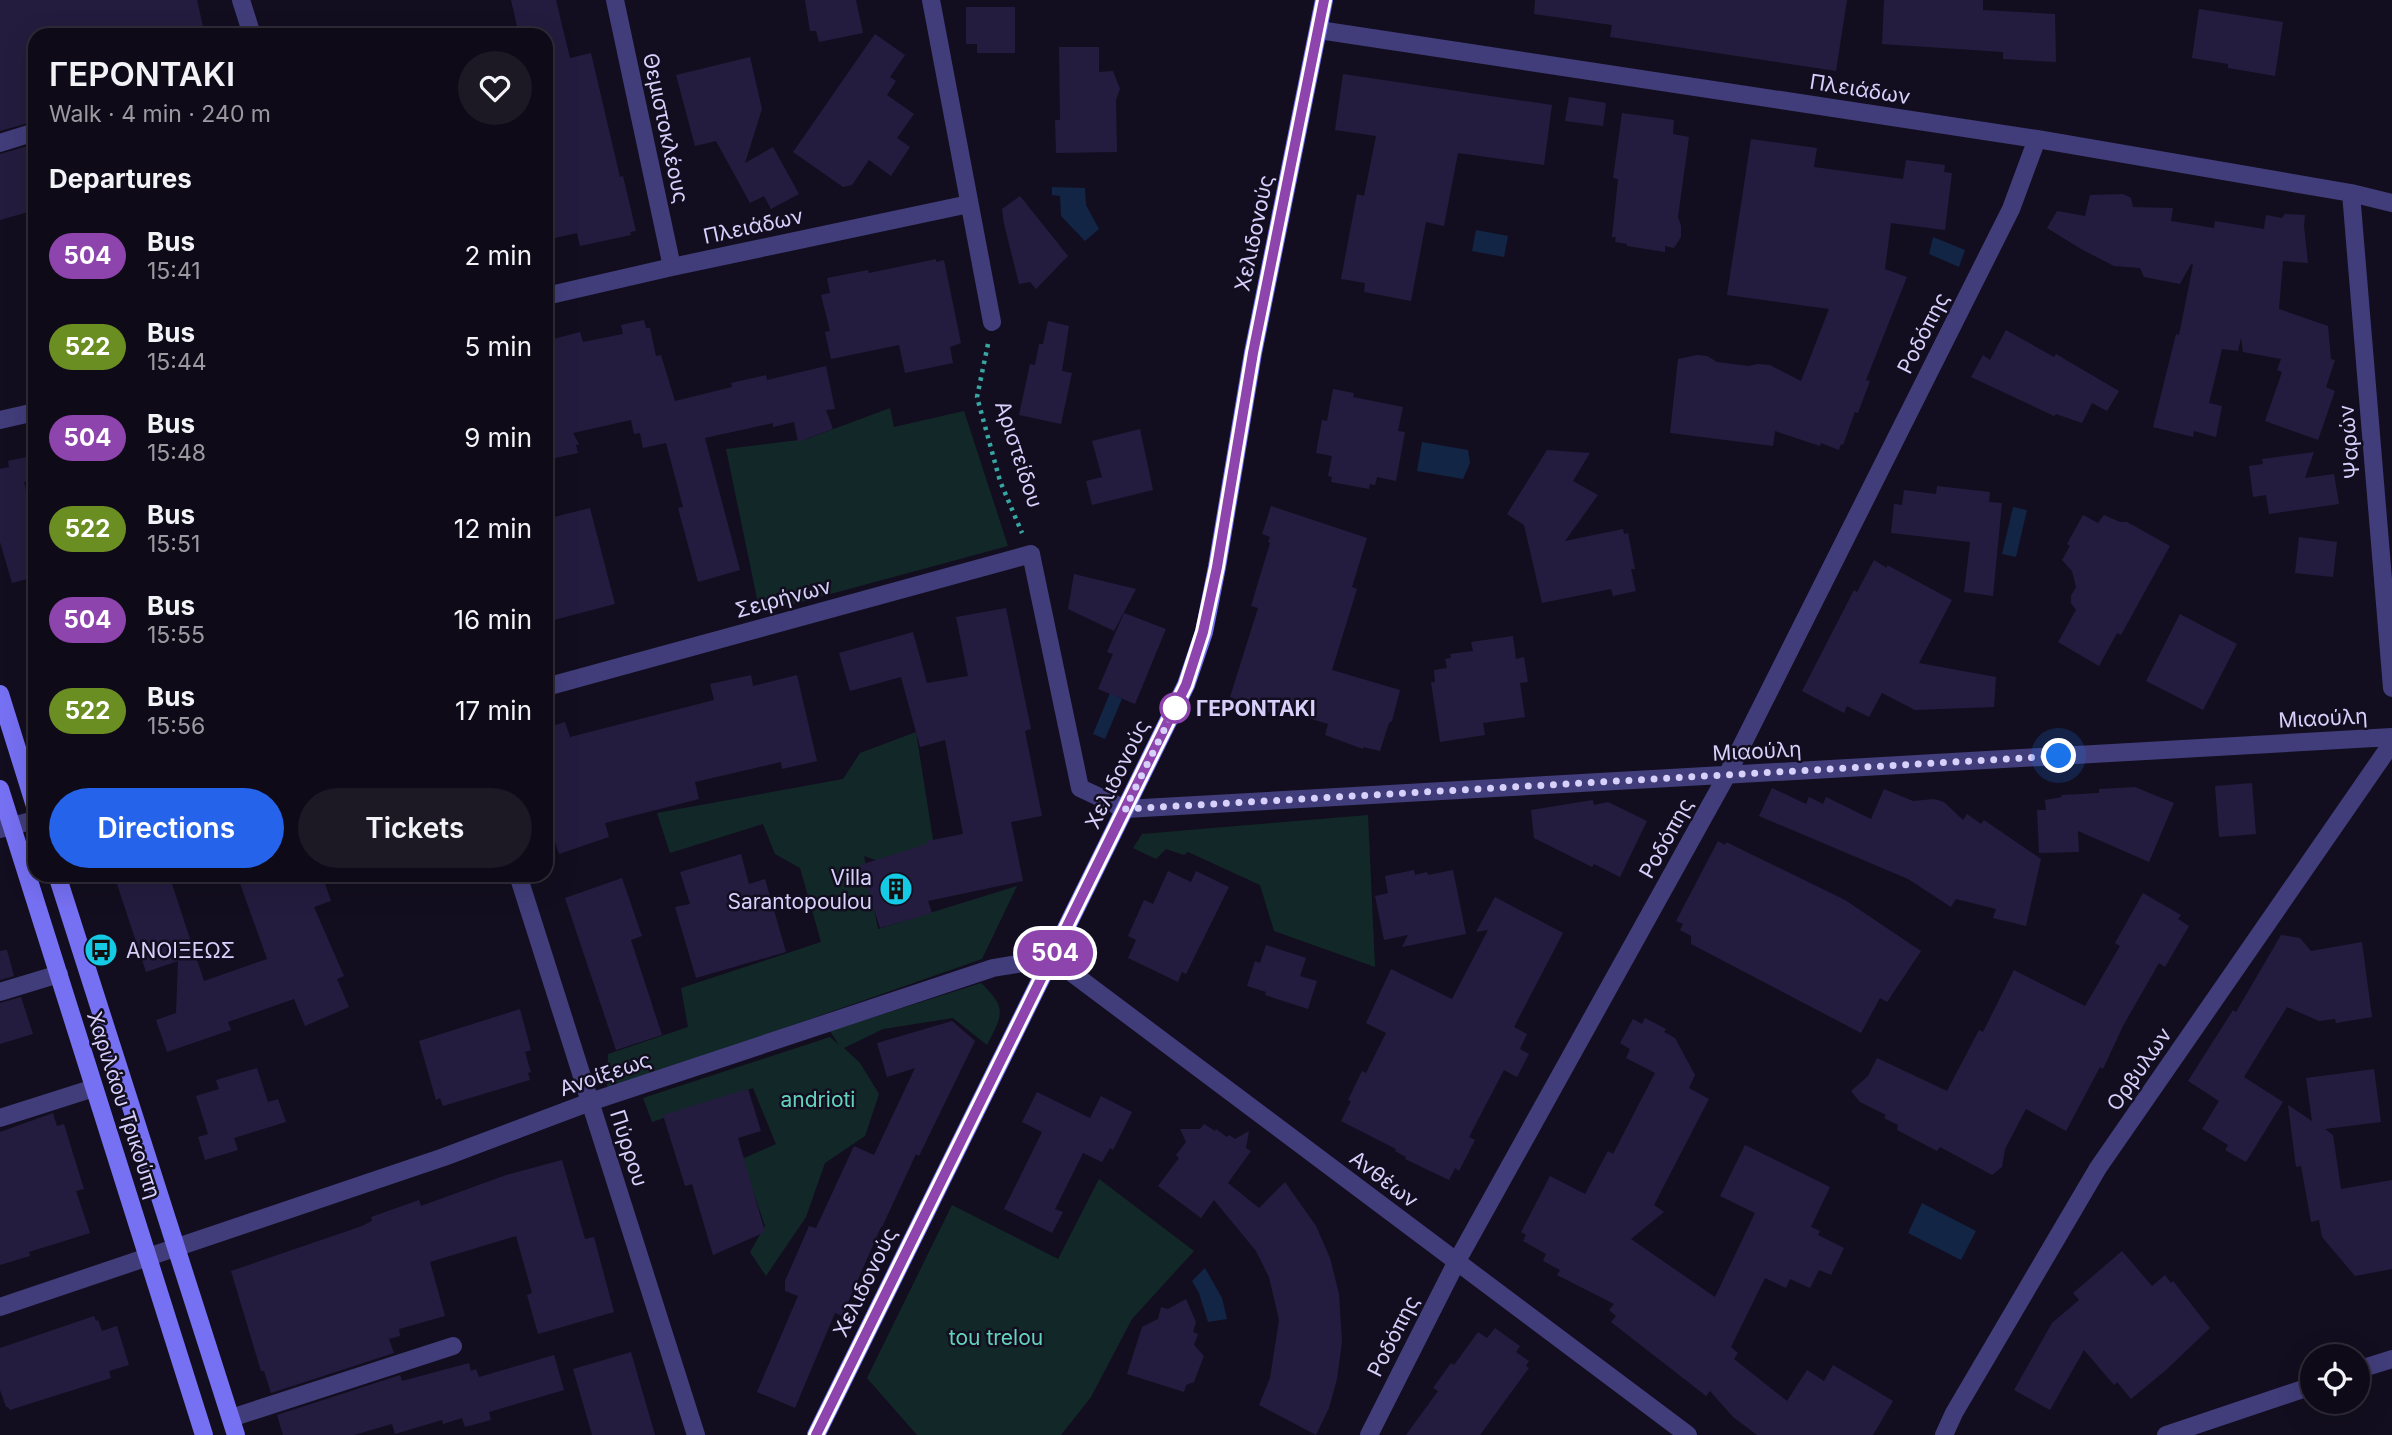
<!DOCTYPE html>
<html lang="en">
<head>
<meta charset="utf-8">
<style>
	body { margin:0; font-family:Inter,sans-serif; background:#1c1824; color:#f1f3f6; height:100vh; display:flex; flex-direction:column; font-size:26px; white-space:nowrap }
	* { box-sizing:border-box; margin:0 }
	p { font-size:23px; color:#9b9aa1 }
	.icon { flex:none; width:38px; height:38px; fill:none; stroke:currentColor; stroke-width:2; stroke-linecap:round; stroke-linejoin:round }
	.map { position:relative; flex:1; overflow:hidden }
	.details { position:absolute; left:28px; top:28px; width:525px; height:854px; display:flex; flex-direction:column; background:#0e0a17; border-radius:21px; box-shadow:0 7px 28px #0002,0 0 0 2px #2e2b36 }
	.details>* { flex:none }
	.badge { padding:0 14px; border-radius:23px; font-size:24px; line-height:46px }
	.tools { position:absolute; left:2300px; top:1344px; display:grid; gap:14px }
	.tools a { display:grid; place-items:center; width:70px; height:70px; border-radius:50%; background:#0e0a17; box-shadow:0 7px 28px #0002,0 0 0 2px #2e2b36; font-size:35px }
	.you { position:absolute; width:35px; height:35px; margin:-18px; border:5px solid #fff; border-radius:50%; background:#1a73e8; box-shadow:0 0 0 10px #1a73e833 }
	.map>.badge { position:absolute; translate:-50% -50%; box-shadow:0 0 0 4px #fff }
	h2 { padding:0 21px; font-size:26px; line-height:63px }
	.round { display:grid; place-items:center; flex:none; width:74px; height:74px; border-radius:37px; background:#1c1824 }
	.head { display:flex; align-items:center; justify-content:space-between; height:119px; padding:0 21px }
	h1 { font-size:33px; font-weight:600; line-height:52px }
	.button { display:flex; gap:14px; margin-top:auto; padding:14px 21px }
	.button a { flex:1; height:80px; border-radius:42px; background:#2563eb; color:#fff; font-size:28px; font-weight:600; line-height:80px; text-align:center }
	.button a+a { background:#1c1824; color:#f1f3f6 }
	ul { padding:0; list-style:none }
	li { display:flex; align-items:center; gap:21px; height:91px; padding:0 21px }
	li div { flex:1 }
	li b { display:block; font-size:26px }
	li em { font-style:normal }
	li .badge { min-width:77px; font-weight:700; text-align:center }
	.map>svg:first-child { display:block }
</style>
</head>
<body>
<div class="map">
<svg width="2392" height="1435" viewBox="0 0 2392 1435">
	<rect width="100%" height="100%" fill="#120e1f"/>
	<path fill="#122828" d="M890,408L894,427L964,411L1008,546L760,613L726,449L807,439Z
		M916,732L933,840L900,868L864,856L878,929L1017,886L982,959L607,1090L608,1054L688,1027L681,988L821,942L800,868L775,854L763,824L670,853L657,813L843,779L860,753Z
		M1368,815L1375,967L1274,931L1260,885L1188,852L1184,855L1166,849L1156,859L1133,848L1142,834Z
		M981,983C1007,1008 1003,1014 987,1045L953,1018L883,1029L844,1048L860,1063L879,1094L865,1136L825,1163L806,1217L766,1276L750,1252L765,1226L742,1159L776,1144L753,1088L652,1122L643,1098L830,1037L839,1045L830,1031Z
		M1099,1179L1194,1251L1132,1319L1091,1397L1061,1435H917L867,1378L952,1205L1058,1259Z"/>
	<path fill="#122544" d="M1052,187L1085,188L1086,205L1099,229L1085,241L1061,216L1060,196L1052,195Z
		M1476,230L1508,236L1504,257L1472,251Z
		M1933,237L1965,250L1959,267L1929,254Z
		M1422,442L1468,450L1470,463L1463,479L1417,471Z
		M2013,507L2027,510L2016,557L2002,554Z
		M1110,693L1122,699L1105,739L1093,734Z
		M1922,1203L1976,1231L1961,1260L1908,1233Z
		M1205,1268L1222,1298L1227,1319L1208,1322L1199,1293L1192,1281Z"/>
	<path fill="#241c3e" d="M0,0H197L205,35H35V121L0,131Z
		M511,0H556L570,58L591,53L620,177L623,176L636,231L630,232L631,235L580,246L577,233L546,240V35H519Z
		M805,0H856L863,33L819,42L816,31H810Z
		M1535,0H1847L1836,71L1610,37L1612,25L1534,14Z
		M1884,0H1983V10L2055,14L2056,62L2003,59V52L1882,44Z
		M966,7H1015V53H977V44H966Z
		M2199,9L2283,22L2275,76L2228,68V64L2192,58Z
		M875,34L905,55L890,77L896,81L887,95L914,114L897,138L910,147L891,176L869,160L852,185L843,187L793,152Z
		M1059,47H1099V72L1113,71L1120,89L1116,100L1117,152L1056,153L1055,120H1060Z
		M750,57L762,109L745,163L773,147L799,194L771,209L764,196L750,203L716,141L695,146L676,75Z
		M1343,74L1552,105L1544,165L1458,153L1444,226L1426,222L1411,301L1364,292L1365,283L1341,279L1357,194L1364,196L1376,136L1335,130Z
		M1569,97L1606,103L1603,126L1565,121Z
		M1622,113L1674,120L1673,134L1689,137L1678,217L1681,226V237L1674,248L1665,246V252L1627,246V244L1615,242L1616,237H1612L1618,179L1613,178Z
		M1751,139L1817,148L1814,167L1903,179L1906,160L1945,165L1944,172L1952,173L1945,230L1891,223L1885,269L1907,277L1866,380L1870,381L1858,413L1855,412L1843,445L1841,444L1839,450L1821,443L1820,446L1775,431L1773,446L1670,433L1678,359L1697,355L1707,356L1717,362L1748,366L1758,364L1770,365L1801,381L1829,309L1727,295Z
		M35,144V210L0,220V154Z
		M2123,194L2131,198L2133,207L2173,208L2171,221L2214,228L2215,221L2264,229L2266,215L2282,218L2285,214L2305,215L2304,226L2308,263L2283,261L2279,309L2328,326L2331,359L2335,360L2326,387L2335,391L2318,440L2265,421L2282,372L2277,370L2281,359L2243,352L2241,338L2238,351L2222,349L2209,403L2222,406L2216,437L2194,431L2193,437L2153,427L2176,334L2179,335L2193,265L2191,264L2180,284L2144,277L2140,268L2114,266L2081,249L2047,228L2057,211L2085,216L2090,195Z
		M1020,196L1068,256L1036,289L1030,282L1019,284L1004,224L1002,209Z
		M936,259V262L944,260L961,343L950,347L953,363L905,373L899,345L831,359L825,332L830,331L821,295L830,293L827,278L868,270L869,273Z
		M644,320L646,328H650L656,356L661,355L675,401L732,387L731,383L766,375L767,380L826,366L835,409L826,410L833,429L798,442L794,422L773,427V423L705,438L740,570L698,582L678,508L683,507L666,443L643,448L640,433L634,434L631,420L573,433L579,444L576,445L578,453L546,460V341L580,332L583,342L623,334L621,325Z
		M1048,321L1069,326L1062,371L1072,373L1061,424L1019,415L1030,364L1035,365L1039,344H1043Z
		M2006,330L2054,357L2056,354L2119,391L2107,411L2092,403L2082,423L2056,414L2054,416L1971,377L1983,355L1990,360Z
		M1333,389L1354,393L1353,397L1403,407L1398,431L1405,432L1396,481L1377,477L1375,485L1370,484L1369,489L1331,482L1332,477L1328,476L1332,456L1316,453L1322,420L1327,421Z
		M1140,429L1153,490L1092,505L1086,481L1102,477L1092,441Z
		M1547,450L1590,453L1573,481L1598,495L1565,541L1623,529L1624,534L1628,533L1635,569H1631L1636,591L1613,596L1611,589L1542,603L1524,525L1507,514Z
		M2314,452L2305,478L2334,474L2339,504L2269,514L2266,495L2253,497L2249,466L2263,464L2262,459Z
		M35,455V480L24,482L35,527V577L12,583L0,542V469L9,467L8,461Z
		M1937,486L1990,492L1989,502L2002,503L1993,596L1964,592L1970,542L1891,533L1894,504L1902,505L1904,490L1936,494Z
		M1271,506L1367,538L1352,587L1357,589L1332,670L1400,690L1392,721L1389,723L1380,751L1363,747V749L1325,735L1328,724L1282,710L1280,713L1277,712L1274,714L1261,710L1260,707L1230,697L1258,608L1251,606L1270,543L1268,542L1270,537L1262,534Z
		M590,508L615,604L546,622V519Z
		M2083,515L2098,523L2104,515L2120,522H2127L2170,546L2121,635L2117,633L2099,666L2058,642L2076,610L2071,603V596L2076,587L2072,571L2062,560L2070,546L2067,544Z
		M2299,537L2337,542L2333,577L2295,573Z
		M1874,560L1887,568V565L1952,600L1919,663L1996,677L1994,707L1915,710L1882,693L1869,717L1847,706L1844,713L1802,691L1854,590L1857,592Z
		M1074,574L1136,589L1114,631L1068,609Z
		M1006,608L1031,729L1025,731L1042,816L1011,822L1023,881L928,901L932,913L880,928L860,865L927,844V841L963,834L945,740L920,747L901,677L850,691L839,653L913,632L927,683L968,676L956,617Z
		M1124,613L1166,629L1135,704L1098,689L1113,654L1107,652Z
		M2180,614L2237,644L2203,710L2146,681Z
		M1513,636L1516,659L1524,657L1528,682L1520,683L1525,717L1483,723L1485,735L1440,742L1431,682H1435L1434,670L1447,668L1445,659L1451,658L1450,654L1473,651L1471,642Z
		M751,675L753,686L797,675L817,761L782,769L781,762L695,782L699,799L605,823L609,837L559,854L546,815V728L565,722L570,737L714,700L710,684Z
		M2252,783L2256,834L2219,837L2215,786Z
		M2135,787L2174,803L2149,862L2078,831L2079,852L2039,853L2037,810H2046L2045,800L2062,797L2061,795L2099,793V789Z
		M1772,788L1806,804L1809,797L1823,804L1826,797L1871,819L1884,789L1913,801L1934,799L1944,802L1963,820L1967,814L1981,824L1984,820L2041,859L2026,926L1993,918L1996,909L1956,899L1951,907L1908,879L1759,816Z
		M1593,800L1594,805L1608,802L1647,821L1620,877L1594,864L1592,867L1534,838L1531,810Z
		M1718,841L1725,845L1726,842L1845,900L1921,951L1887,1002L1880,998L1861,1033L1691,944V936L1680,930L1683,924L1676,921Z
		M741,854L749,884L765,879L786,952L696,978L675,907L690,904L680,872Z
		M1414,870L1415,875L1427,872L1428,875L1453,870L1466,934L1402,947L1408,935L1384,940L1375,896L1388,893L1385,876Z
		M1168,871L1191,882L1196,871L1229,887L1186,974L1182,972L1178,982L1128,958L1136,940L1128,936L1144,900L1153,904Z
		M114,875H169L204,981L267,959L237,875H322L331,901L314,907L344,976L337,979L349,1007L305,1026L294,999L228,1022L231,1030L167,1052L156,1020L176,1013L178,961L146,972Z
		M622,878L642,936L631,940L662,1035L616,1050L565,898Z
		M2143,893L2181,915L2178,919L2189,926L2165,967L2159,963L2123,1026L2103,1069L2100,1067L2066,1131L2026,1109L2005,1149L2002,1167L1992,1175L1940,1147L1937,1151L1897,1130L1898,1125L1884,1118L1886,1115L1860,1102L1851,1091L1868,1076L1877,1058L1947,1091L1979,1030L1983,1032L2014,970L2085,1006L2120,946L2115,943Z
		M1495,897L1563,933L1514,1027L1527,1034L1520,1049L1529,1054L1517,1077L1504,1070L1469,1137L1475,1140L1459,1171L1455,1168L1449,1180L1405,1159L1406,1157L1395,1151L1396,1149L1341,1121L1351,1101L1348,1100L1362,1071L1366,1073L1386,1033L1366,1023L1391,969L1452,999L1488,930L1476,932Z
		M2281,935L2300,938L2311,951L2362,942L2372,1017L2336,1023L2335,1019L2319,1021L2287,1007L2244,1077L2283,1102L2246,1162L2225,1150L2228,1145L2202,1129L2219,1101L2188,1081L2233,1010L2236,1012Z
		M1266,945L1306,958L1300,976L1317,981L1308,1009L1265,995L1266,992L1247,986L1255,961L1260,963Z
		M7,950L14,976L0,980V951Z
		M21,997L33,1034L0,1044V1003Z
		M520,1009L531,1050L525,1052L531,1072L528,1073L530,1080L443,1106L440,1098L436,1100L419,1041Z
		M1645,1018L1666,1029L1664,1032L1675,1038L1695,1075L1689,1088L1709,1099L1654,1205L1664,1212L1631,1239L1715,1297L1755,1213L1720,1196L1745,1145L1830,1187L1811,1227L1820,1231L1818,1235L1844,1248L1831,1275L1819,1270L1810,1288L1790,1279L1786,1288L1765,1278L1731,1347L1738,1353L1734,1359L1787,1401L1807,1370L1824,1381L1833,1365L1893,1401L1873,1435H1757L1733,1417L1710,1391L1706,1396L1611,1322L1616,1316L1609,1310L1614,1304L1557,1275L1560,1270L1543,1261L1546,1254L1523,1241L1526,1235L1521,1232L1550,1176L1585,1194L1608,1151L1613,1154L1655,1073L1626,1058L1630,1049L1620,1043L1633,1019L1642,1024Z
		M952,1021L975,1041L919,1156L916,1154L882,1227H881L842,1316L835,1313L795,1408L757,1392L798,1296L785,1291V1281L809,1226L816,1228L854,1146L874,1155L915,1068L887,1077L877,1043Z
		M257,1068L268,1102L278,1099L286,1122L234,1138L238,1150L205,1160L198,1137L208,1134L196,1096L219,1089L216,1080Z
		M2374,1069L2381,1122L2325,1129L2333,1135L2341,1189L2392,1180V1269L2355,1276L2322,1237L2319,1220L2311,1222L2301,1166L2296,1167L2288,1105L2312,1121L2306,1078Z
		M748,1089L761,1131L738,1138L765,1232L713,1255L692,1184L685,1186L663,1115Z
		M1037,1092L1090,1118L1101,1096L1132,1112L1113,1150L1110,1148L1102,1162L1083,1153L1055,1209L1063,1212L1052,1233L1004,1209L1042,1132L1022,1122Z
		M53,1113L57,1126L64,1124L84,1189L76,1191L90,1233L29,1252L30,1256L0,1265V1132Z
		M1204,1124L1215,1131L1216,1129L1227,1137L1229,1135L1235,1139L1249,1131L1246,1148L1251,1151L1228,1183L1259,1208L1285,1182L1316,1226L1330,1258L1339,1294L1342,1342L1337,1379L1329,1408L1316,1435L1259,1405L1270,1378L1279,1320L1269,1277L1256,1251L1214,1200L1201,1218L1158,1186L1179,1158L1176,1155L1186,1142L1180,1129H1200Z
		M562,1160L585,1239L594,1237L614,1312L538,1334L527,1295L532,1293L516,1236L430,1262L445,1316L399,1329L400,1336L389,1339L394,1353L271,1393L264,1371H261L231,1271L362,1226L372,1221L371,1217L419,1200L421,1206L506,1175Z
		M2122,1251L2152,1286L2165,1275L2171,1283L2173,1281L2210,1328L2166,1370L2131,1399L2117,1382L2114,1385L2084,1350L2050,1410L2014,1390L2052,1323L2079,1300L2073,1293Z
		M1186,1299L1196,1322L1193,1332L1198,1334L1194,1345L1204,1356L1194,1382L1186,1385L1184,1392L1127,1374L1142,1327L1158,1319L1161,1307L1168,1309Z
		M94,1316L96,1321L98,1320L102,1331L117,1326L129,1365L109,1371L111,1378L10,1410L8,1407H6L0,1390V1348Z
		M1495,1328L1520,1346L1516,1352L1529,1361L1526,1366L1529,1368L1480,1435H1406L1438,1391L1433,1388L1451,1363L1454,1365L1478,1332L1487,1338Z
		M631,1352L655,1435H592L573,1369Z
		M554,1355L564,1390L489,1412L491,1420L465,1427L462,1418L443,1424L442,1420L395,1434L392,1424L354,1435H283L277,1415L400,1375L402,1381L469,1363L471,1371L476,1369L479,1377Z"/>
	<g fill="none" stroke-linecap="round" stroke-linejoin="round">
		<path stroke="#38a7a3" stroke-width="4.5" stroke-dasharray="3.5 5" stroke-linecap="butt" d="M988,344L977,397L1000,481L1022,533"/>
		<path stroke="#413d7a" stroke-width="18" d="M241,0L252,35
			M615,0L672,267
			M931,0L992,322
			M1319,30L2037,139L2351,193L2392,203
			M0,143L35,132
			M2351,193L2392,688
			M546,296L672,267L969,204
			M0,420L35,412
			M546,687L1031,554L1080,788L1125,809L2392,737
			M0,829L35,820
			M518,875L696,1435
			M0,992L59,974
			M0,1118L94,1088
			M0,1307L444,1157L590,1102L993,968L1052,958L1688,1435
			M2357,1370L2392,1359
			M231,1418L453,1346
			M1369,1435L1457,1261L1727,775L2011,209L2037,139
			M1944,1435L1954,1413L2098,1168L2392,743
			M2166,1435L2312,1386"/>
		<path stroke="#7670f3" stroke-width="18" d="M0,694L35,806
			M0,789L204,1435
			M57,875L236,1435
			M816,1435L1186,685L1204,632L1217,567L1253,353L1324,0"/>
	</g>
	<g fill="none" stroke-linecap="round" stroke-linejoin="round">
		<defs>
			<path id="line" d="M816,1435L1186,685L1203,632L1217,567L1253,353L1324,0"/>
		</defs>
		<use href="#line" stroke="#fff" stroke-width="16"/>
		<use href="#line" stroke="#8e44ad" stroke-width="10"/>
		<path stroke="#d6d0fb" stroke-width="7" stroke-dasharray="0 12.6" d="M1175,708L1125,809L2059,756"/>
	</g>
	<defs>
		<symbol id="building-disc" viewBox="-11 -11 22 22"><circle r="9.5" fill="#14cae4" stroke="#120e1f"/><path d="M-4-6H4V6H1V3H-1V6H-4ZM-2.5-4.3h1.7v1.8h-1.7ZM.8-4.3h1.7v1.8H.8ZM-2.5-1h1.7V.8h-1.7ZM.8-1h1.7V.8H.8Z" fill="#111"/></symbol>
		<symbol id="bus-disc" viewBox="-11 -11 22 22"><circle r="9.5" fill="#14cae4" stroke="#120e1f"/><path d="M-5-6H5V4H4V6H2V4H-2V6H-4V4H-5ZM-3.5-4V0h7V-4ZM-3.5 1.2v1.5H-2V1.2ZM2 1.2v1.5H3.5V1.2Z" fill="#111"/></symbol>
	</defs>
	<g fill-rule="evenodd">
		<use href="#building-disc" x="877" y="870" width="38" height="38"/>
		<use href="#bus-disc" x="82" y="931" width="38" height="38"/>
	</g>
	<circle fill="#fff" stroke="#8e44ad" stroke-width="3.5" cx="1175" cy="708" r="14"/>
	<g text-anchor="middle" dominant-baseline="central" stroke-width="5" stroke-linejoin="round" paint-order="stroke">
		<g font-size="21" fill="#d6d0fb" stroke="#120e1f">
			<text transform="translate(1860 89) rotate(9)">Πλειάδων</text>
			<text transform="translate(666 128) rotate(78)">Θεμιστοκλέους</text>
			<text transform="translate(753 226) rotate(-12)">Πλειάδων</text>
			<text transform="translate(1254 233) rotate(-78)">Χελιδονούς</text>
			<text transform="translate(1923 333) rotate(-63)">Ροδόπης</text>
			<text transform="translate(2349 442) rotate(-95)">Ψαρών</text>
			<text transform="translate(1019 454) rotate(72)">Αριστείδου</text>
			<text transform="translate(783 598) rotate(-15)">Σειρήνων</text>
			<text transform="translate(2323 718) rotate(-3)">Μιαούλη</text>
			<text transform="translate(1757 751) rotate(-3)">Μιαούλη</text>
			<text transform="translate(1117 774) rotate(-64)">Χελιδονούς</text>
			<text transform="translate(1666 838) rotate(-61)">Ροδόπης</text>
			<text transform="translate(2139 1069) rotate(-55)">Ορβυλων</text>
			<text transform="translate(605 1074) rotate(-19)">Ανοίξεως</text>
			<text transform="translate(124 1105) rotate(72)">Χαριλάου Τρικούπη</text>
			<text transform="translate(629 1148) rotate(72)">Πύρρου</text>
			<text transform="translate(1384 1179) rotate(37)">Ανθέων</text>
			<text transform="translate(865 1282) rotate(-64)">Χελιδονούς</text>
			<text transform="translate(1393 1336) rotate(-63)">Ροδόπης</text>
		</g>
		<g font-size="21" font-weight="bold" fill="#d6d0fb" stroke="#120e1f" text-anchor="start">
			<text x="1196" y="708">ΓΕΡΟΝΤΑΚΙ</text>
		</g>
		<g font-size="21" fill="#d6d0fb" stroke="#120e1f" text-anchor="end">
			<text x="872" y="877">Villa<tspan x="872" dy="24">Sarantopoulou</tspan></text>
			<text x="126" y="950" text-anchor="start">ΑΝΟΙΞΕΩΣ</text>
		</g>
		<g font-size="21" fill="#63d4bb" stroke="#120e1f">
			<text x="818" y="1099">andrioti</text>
			<text x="996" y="1337">tou trelou</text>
		</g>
	</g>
</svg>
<div class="tools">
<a><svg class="icon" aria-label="locate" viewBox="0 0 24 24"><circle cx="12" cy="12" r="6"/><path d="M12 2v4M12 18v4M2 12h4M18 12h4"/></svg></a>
</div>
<div class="you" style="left:2059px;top:756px"></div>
<b class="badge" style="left:1055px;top:953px;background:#8e44ad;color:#fff">504</b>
<section class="details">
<div class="head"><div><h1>ΓΕΡΟΝΤΑΚΙ</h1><p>Walk · 4 min · 240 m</p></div><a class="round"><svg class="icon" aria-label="heart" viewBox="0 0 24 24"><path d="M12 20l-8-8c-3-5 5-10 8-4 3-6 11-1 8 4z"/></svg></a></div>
<h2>Departures</h2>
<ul>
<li><span class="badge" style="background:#8e44ad;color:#fff">504</span><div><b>Bus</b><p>15:41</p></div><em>2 min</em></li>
<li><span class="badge" style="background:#6b8e23;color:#fff">522</span><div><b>Bus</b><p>15:44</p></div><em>5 min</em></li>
<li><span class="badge" style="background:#8e44ad;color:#fff">504</span><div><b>Bus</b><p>15:48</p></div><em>9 min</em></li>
<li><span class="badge" style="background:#6b8e23;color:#fff">522</span><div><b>Bus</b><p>15:51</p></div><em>12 min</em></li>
<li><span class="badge" style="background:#8e44ad;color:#fff">504</span><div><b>Bus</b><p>15:55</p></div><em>16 min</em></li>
<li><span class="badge" style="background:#6b8e23;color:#fff">522</span><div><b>Bus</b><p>15:56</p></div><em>17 min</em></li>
</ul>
<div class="button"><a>Directions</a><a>Tickets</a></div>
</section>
</div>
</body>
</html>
